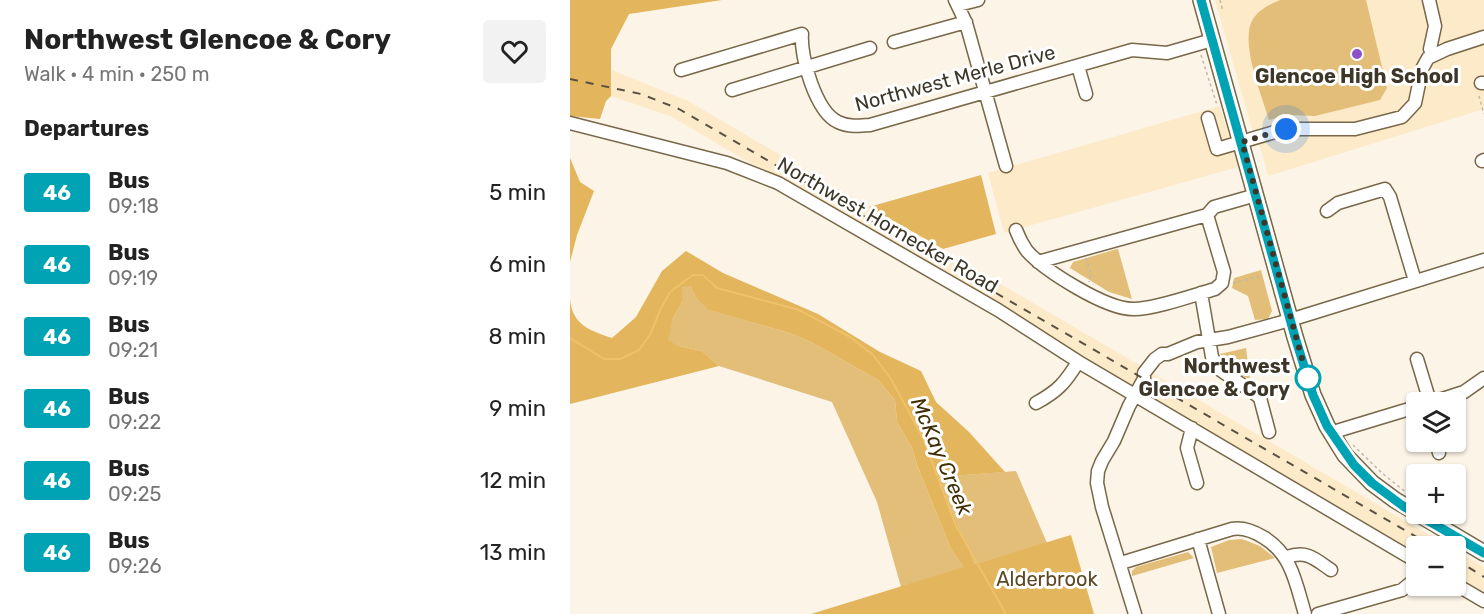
<!DOCTYPE html>
<html lang="en">
<head>
<meta charset="utf-8">
<style>
	body { margin:0; font-family:Rubik,sans-serif; background:#f2f2f2; color:#222; height:100vh; display:flex; flex-direction:column; font-size:22px; white-space:nowrap }
	* { box-sizing:border-box; margin:0 }
	p { font-size:20px; color:#767676 }
	.icon { flex:none; width:33px; height:33px; fill:none; stroke:currentColor; stroke-width:2; stroke-linecap:round; stroke-linejoin:round }
	.map { position:relative; flex:1; overflow:hidden }
	.panel { display:flex; flex-direction:column; background:#fff; width:570px }
	.panel>* { flex:none }
	.badge { padding:0 12px; border-radius:4px; font-size:21px; line-height:39px }
	.tools { position:absolute; left:836px; top:392px; display:grid; gap:12px }
	.tools a { display:grid; place-items:center; width:60px; height:60px; border-radius:6px; background:#fff; box-shadow:0 2px 4px #0004; font-size:30px }
	.you { position:absolute; width:30px; height:30px; margin:-15px; border:4px solid #fff; border-radius:50%; background:#1a73e8; box-shadow:0 0 0 9px #1a73e833 }
	.map>.badge { position:absolute; translate:-50% -50%; box-shadow:0 0 0 3px #fff }
	h2 { padding:0 24px; font-size:22px; line-height:54px }
	.round { display:grid; place-items:center; flex:none; width:63px; height:63px; border-radius:6px; background:#f2f2f2 }
	.headline { display:flex; align-items:center; justify-content:space-between; height:102px; padding:0 24px }
	h1 { font-size:28px; font-weight:700; line-height:45px }
	ul { padding:0; list-style:none }
	li { display:flex; align-items:center; gap:18px; height:72px; padding:0 24px }
	li div { flex:1 }
	li b { display:block; font-size:22px }
	li em { font-style:normal }
	li .badge { min-width:66px; font-weight:700; text-align:center }
	main { display:flex; flex:1; min-height:0 }
	.map>svg:first-child { display:block }
</style>
</head>
<body>
<main>
<section class="panel">
<div class="headline"><div><h1>Northwest Glencoe &amp; Cory</h1><p>Walk · 4 min · 250 m</p></div><a class="round"><svg class="icon" aria-label="heart" viewBox="0 0 24 24"><path d="M12 20l-8-8c-3-5 5-10 8-4 3-6 11-1 8 4z"/></svg></a></div>
<h2>Departures</h2>
<ul>
<li><span class="badge" style="background:#00a3b4;color:#fff">46</span><div><b>Bus</b><p>09:18</p></div><em>5 min</em></li>
<li><span class="badge" style="background:#00a3b4;color:#fff">46</span><div><b>Bus</b><p>09:19</p></div><em>6 min</em></li>
<li><span class="badge" style="background:#00a3b4;color:#fff">46</span><div><b>Bus</b><p>09:21</p></div><em>8 min</em></li>
<li><span class="badge" style="background:#00a3b4;color:#fff">46</span><div><b>Bus</b><p>09:22</p></div><em>9 min</em></li>
<li><span class="badge" style="background:#00a3b4;color:#fff">46</span><div><b>Bus</b><p>09:25</p></div><em>12 min</em></li>
<li><span class="badge" style="background:#00a3b4;color:#fff">46</span><div><b>Bus</b><p>09:26</p></div><em>13 min</em></li>
</ul>
</section>
<div class="map">
<svg width="914" height="614" viewBox="0 0 914 614">
	<rect width="100%" height="100%" fill="#fcf4e7"/>
	<path fill="#fdeac9" d="M645,0H914V109L698,176L692,153L681,126Z
		M42,70L118,101L878,546H846V552L100,116L41,96Z
		M650,106L668,167L434,233L418,173Z
		M885,550L914,567V592L885,575Z"/>
	<path fill="#e2be79" d="M710,0H796L817,88L810,100L745,116L720,115L699,120C692,96 669,41 683,19C689,10 700,4 710,0Z
		M547,249H548L562,299L539,292L500,268L503,262Z
		M691,270L702,311L698,319L685,320L678,296L662,288L664,278Z
		M111,286H120L126,298L140,310L219,333L241,342L308,380L325,400L327,422L342,448L347,465L381,549L395,568L331,587L307,502L262,402L149,366L132,351L109,346L97,340L103,318L113,300Z
		M676,348L680,380L658,367L650,354Z
		M446,471L477,543L405,564L367,477Z
		M672,539L690,546L705,558L647,573L641,547L659,540Z
		M618,552L624,558L562,576V571L566,567Z"/>
	<path fill="#e3b55c" d="M0,0H152L59,14L41,49V96L36,101L30,119L0,116Z
		M0,158L10,182L24,191L7,235L0,262Z
		M411,175L426,234L373,249L299,207Z
		M116,251L153,273L248,314L310,352L351,371L366,402L399,432L435,472L367,477L405,564L501,535L524,614H241L394,567L381,549L347,465L342,448L327,422L325,400L308,380L241,342L219,333L139,310L126,298L120,286L112,287L113,300L103,318L98,340L109,346L132,351L149,366L0,404V299C2,325 21,331 42,338L66,317L92,271Z"/>
	<g fill="none" stroke-linecap="round" stroke-linejoin="round">
		<path stroke="#efc168" stroke-width="2" d="M0,338L34,359H50L69,350L80,335L91,308L100,292L123,275H133L147,288L229,310L280,337L303,355L321,379L353,438L386,526L436,614"/>
		<defs>
			<path id="minor" d="M385,0L396,23L436,166
				M859,0L865,26L860,49
				M388,5L408,0
				M324,42L396,22
				M508,66L516,94
				M111,70L232,34C230,57 246,112 268,122C278,127 289,126 300,125L562,50L597,53L642,40
				M911,83H914
				M162,90L300,48
				M638,118L647,149L715,129H785L832,117L845,103L852,69L858,58L877,49L914,37
				M0,123L157,163L208,183L428,310L512,364L846,561
				M912,161L914,160
				M757,211L768,203L815,189L820,197L845,281
				M446,230C449,238 452,244 457,251C475,271 537,310 564,309C585,309 624,295 645,289L652,283L654,272L637,215
				M468,262L637,215L644,207L686,195
				M631,293L642,357L649,369L684,393L690,398L699,432
				M847,359L860,402
				M863,402L894,392L914,378
				M466,403C488,391 495,383 508,362
				M622,428L617,448L627,483
				M760,433L846,407
				M866,441L869,453
				M628,539L649,614
				M717,557C737,550 745,559 761,570
				M551,563L662,529C673,527 683,531 693,537C722,554 726,584 735,614
				M885,584L914,601
				M565,614L532,507L527,483L528,471L532,461L544,441L559,406L574,379V373L585,359L592,354H598L627,342L658,337L720,320L914,260
				M748,614L832,590L843,581L846,575"/>
			<path id="major" d="M631,0L725,337L743,395L757,426L775,455L802,483L825,500L914,553"/>
		</defs>
		<use href="#minor" stroke="#786748" stroke-width="15"/>
		<use href="#major" stroke="#786748" stroke-width="18"/>
		<path stroke="#c0b8ab" stroke-width="1.5" stroke-dasharray="3 3" stroke-linecap="butt" d="M650,0L653,11
			M631,55L647,105
			M909,96L914,114
			M516,258L521,274L519,282
			M663,283L692,276
			M783,445L813,474L837,493"/>
		<use href="#minor" stroke="#fff" stroke-width="12"/>
		<use href="#major" stroke="#fff" stroke-width="15"/>
		<path stroke="#595244" stroke-width="2" stroke-dasharray="8 8" stroke-linecap="butt" d="M0,79L71,94L109,109L862,546
			M885,559L914,577"/>
	</g>
	<g fill="none" stroke-linecap="round" stroke-linejoin="round">
		<defs>
			<path id="line" d="M631,0L725,337L743,395L757,426L784,465L802,483L833,506L914,553"/>
		</defs>
		<use href="#line" stroke="#fff" stroke-width="14"/>
		<use href="#line" stroke="#00a3b4" stroke-width="9"/>
		<path stroke="#3e3729" stroke-width="6" stroke-dasharray="0 10.8" d="M716,129L672,142L738,380V378"/>
	</g>
	<circle fill="#8c51c7" stroke="#fff" stroke-width="2" cx="787" cy="54" r="6"/>
	<circle fill="#fff" stroke="#00a3b4" stroke-width="3" cx="738" cy="378" r="12"/>
	<g text-anchor="middle" dominant-baseline="central" stroke-width="6" stroke-linejoin="round" paint-order="stroke">
		<g font-size="20" font-weight="bold" fill="#3e3729" stroke="#fff">
			<text x="787" y="76">Glencoe High School</text>
		</g>
		<g font-size="20" fill="#3e3729" stroke="#fff">
			<text transform="translate(385 78) rotate(-15)">Northwest Merle Drive</text>
			<text transform="translate(318 225) rotate(30)">Northwest Hornecker Road</text>
		</g>
		<g font-size="20" font-weight="bold" fill="#3e3729" stroke="#fff" text-anchor="end">
			<text x="720" y="366">Northwest<tspan x="720" dy="23">Glencoe &amp; Cory</tspan></text>
		</g>
		<g font-size="20" fill="#5d4924" stroke="#fff">
			<text x="477" y="579">Alderbrook</text>
		</g>
		<g font-size="21" font-style="italic" fill="#402e05" stroke="#fff">
			<text transform="translate(372 456) rotate(67)">McKay Creek</text>
		</g>
	</g>
</svg>
<div class="tools">
<a><svg class="icon" aria-label="layers" viewBox="0 0 24 24"><path d="M12 4l9 5-9 5-9-5zM3 14l9 5 9-5"/></svg></a>
<a>+</a>
<a>−</a>
</div>
<div class="you" style="left:716px;top:129px"></div>
</div>
</main>
</body>
</html>
